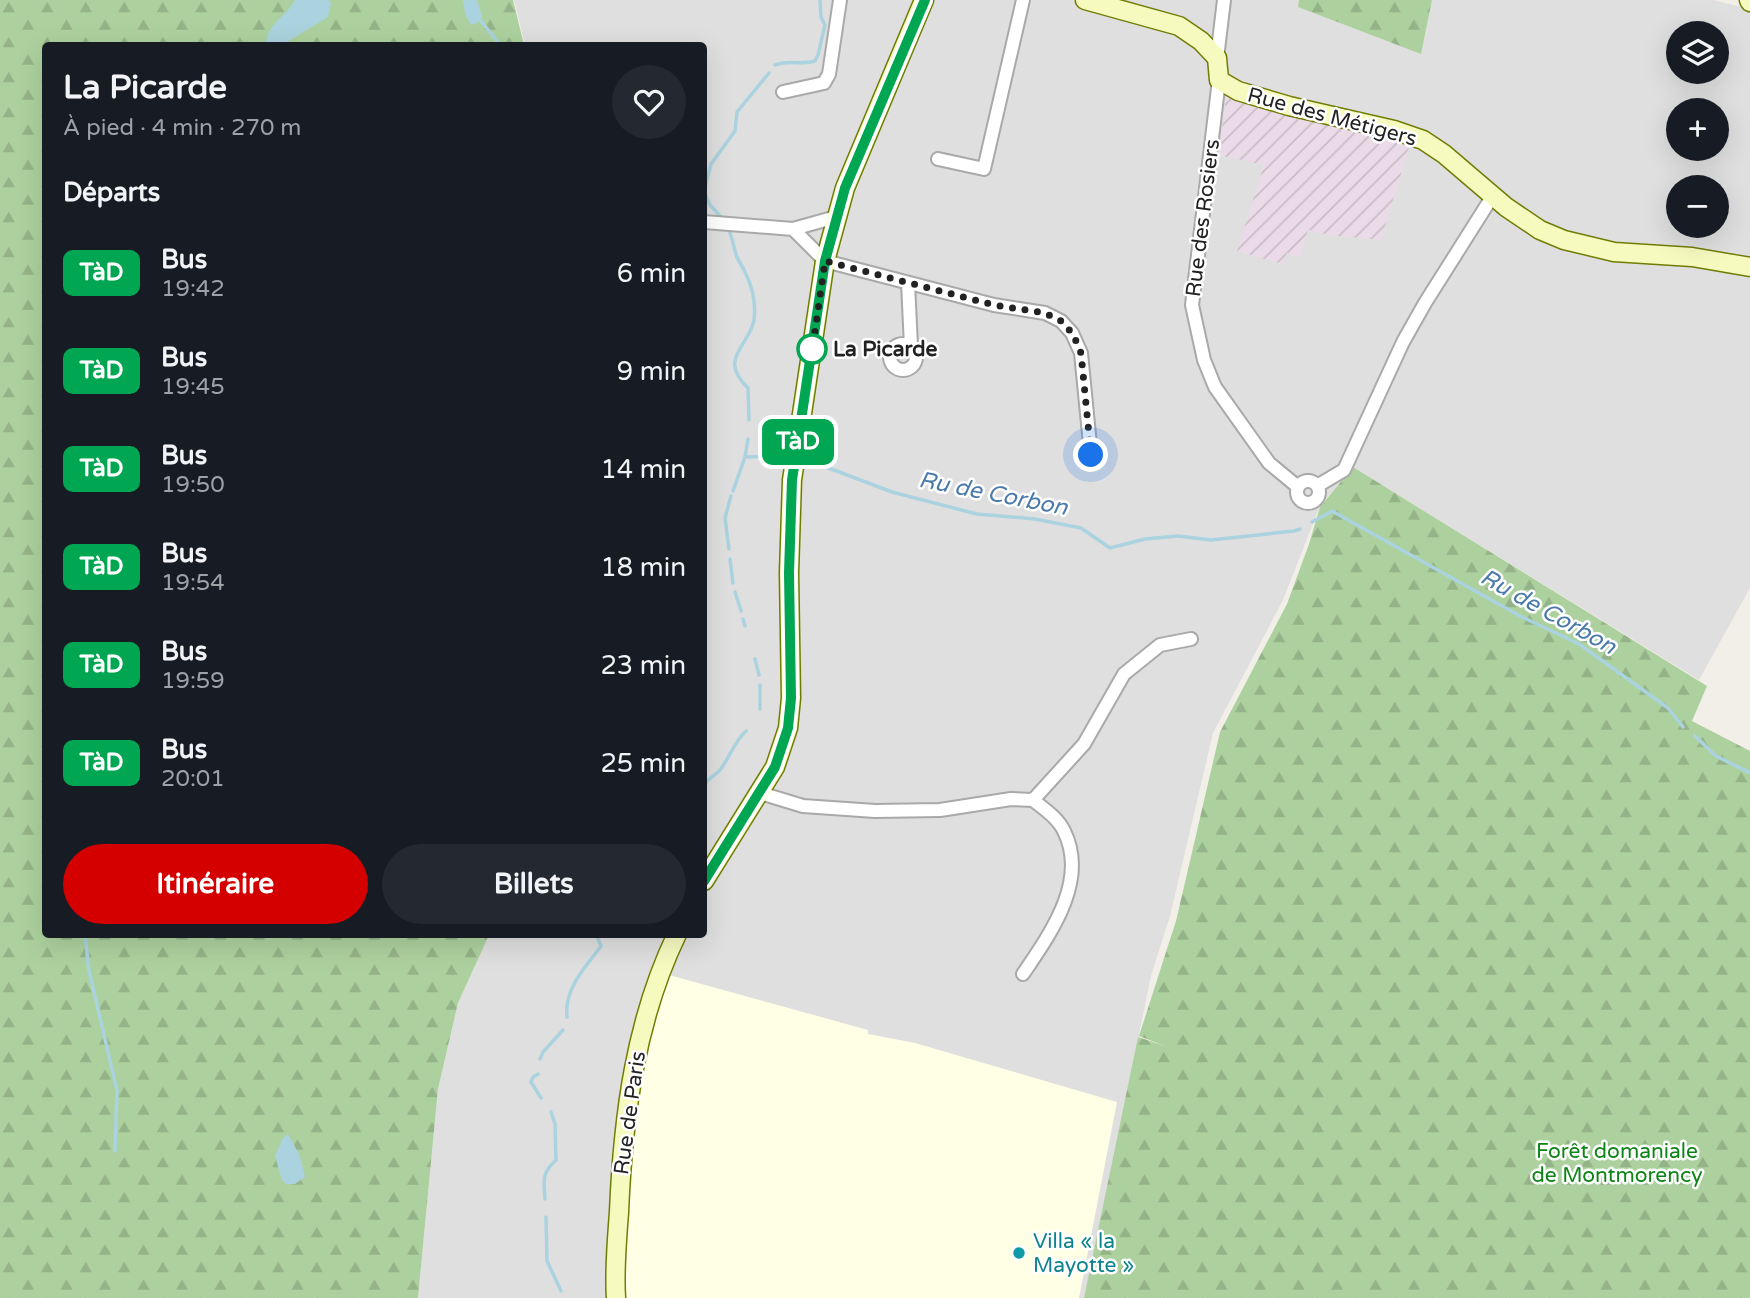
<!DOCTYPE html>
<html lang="fr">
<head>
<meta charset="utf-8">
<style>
	body { margin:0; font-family:"Varela Round",sans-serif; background:#242831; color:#f1f3f6; height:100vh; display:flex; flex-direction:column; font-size:26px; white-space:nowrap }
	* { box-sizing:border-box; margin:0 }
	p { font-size:23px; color:#9ea1a6 }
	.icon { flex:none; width:38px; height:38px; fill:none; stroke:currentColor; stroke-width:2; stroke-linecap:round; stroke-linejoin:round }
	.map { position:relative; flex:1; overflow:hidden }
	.drawer { position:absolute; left:42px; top:42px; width:665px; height:896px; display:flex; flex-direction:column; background:#171b24; border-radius:7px; box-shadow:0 7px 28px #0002 }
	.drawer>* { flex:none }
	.badge { padding:0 14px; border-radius:10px; font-size:24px; line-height:46px }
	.tools { position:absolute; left:1666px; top:21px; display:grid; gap:14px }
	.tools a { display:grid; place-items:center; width:63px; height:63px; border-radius:50%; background:#171b24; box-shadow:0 7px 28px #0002; font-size:35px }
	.you { position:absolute; width:35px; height:35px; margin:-18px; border:5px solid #fff; border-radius:50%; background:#1a73e8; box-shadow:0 0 0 10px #1a73e833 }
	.map>.badge { position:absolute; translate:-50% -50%; box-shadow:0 0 0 4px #fff }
	h2 { padding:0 21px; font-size:26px; line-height:63px }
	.round { display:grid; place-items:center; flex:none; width:74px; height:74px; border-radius:37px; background:#242831 }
	.headline { display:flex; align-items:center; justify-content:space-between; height:119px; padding:0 21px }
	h1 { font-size:33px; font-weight:700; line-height:52px }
	.primary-button { display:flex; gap:14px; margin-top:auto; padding:14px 21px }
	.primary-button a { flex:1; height:80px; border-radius:42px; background:#d40000; color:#fff; font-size:28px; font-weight:700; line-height:80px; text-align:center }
	.primary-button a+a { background:#242831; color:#f1f3f6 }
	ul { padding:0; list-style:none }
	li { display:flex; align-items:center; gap:21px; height:98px; padding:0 21px }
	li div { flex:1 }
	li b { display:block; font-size:26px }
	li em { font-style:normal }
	li .badge { min-width:77px; font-weight:700; text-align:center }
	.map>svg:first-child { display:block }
</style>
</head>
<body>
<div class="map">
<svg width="1750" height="1298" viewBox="0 0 1750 1298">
	<defs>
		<pattern id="industrial-furrows" width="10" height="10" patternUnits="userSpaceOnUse" patternTransform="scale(1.75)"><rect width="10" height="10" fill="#ebdbe8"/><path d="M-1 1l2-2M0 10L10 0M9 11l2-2" fill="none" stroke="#c9bcc7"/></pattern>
		<pattern id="forest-firs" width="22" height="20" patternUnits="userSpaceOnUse" patternTransform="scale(1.75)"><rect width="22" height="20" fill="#add19e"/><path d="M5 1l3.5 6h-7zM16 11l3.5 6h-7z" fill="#95b388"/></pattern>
	</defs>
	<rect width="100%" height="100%" fill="#f2efe9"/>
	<path fill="#e0dfdf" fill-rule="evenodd" d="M514,0H1299V7L1421,53L1432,0H1713L1750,9V588L1699,680L1353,467L1320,506L1283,600L1213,733L1170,916L1151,976L1085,1298H418L438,1089L458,1003L489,935L704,934V46L525,45ZM1678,33H1717V72H1678ZM1678,110H1717V149H1678ZM1678,187H1717V226H1678Z"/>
	<path fill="url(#industrial-furrows)" d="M1226,96L1383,134L1409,147L1381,240L1329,235L1308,230L1300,257L1287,253L1283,264L1237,251L1264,165L1219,155Z"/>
	<path fill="#ffffe5" d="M669,975L868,1030V1034L915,1043L1117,1102L1079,1298H624L634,1103L642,1057Z"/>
	<path fill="url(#forest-firs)" d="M0,0H513L524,45L46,46V934L489,935L458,1003L438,1089L418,1298H0Z
		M1299,0H1432L1421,54L1298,7Z
		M1353,467L1707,686L1692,721L1750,751V1298H1084L1138,1037L1165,1046L1139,1036L1176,921L1220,732L1287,604L1309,544L1320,507Z"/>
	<path fill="#aad3df" d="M295,0H329L331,4L328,17L282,45H266C266,24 286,17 295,0Z
		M463,0H477L482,16L481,21L471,25L465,14Z
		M288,1134L300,1156L305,1177L295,1184H286L282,1180L275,1156L283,1138Z"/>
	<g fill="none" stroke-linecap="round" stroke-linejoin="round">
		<path stroke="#aad3df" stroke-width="3.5" d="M481,21L501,46
			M775,65C789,60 800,65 815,61L818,55L825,25L821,17L820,0
			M704,191L711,164L735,131L737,112L769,73
			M704,192L710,205L722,218
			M727,226C733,237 733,247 737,257C739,262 743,267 745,272C752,286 756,304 754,320C749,347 717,358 748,388L749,420
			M745,457L779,456L786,458
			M805,459L892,492L977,514L1035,519L1081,528L1110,548L1145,539L1178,536L1211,540L1294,531L1300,529
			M733,491L745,457L748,439
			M1312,522L1332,511L1520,616L1579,644L1668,708L1683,727
			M729,549L725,518L731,496
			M730,559L733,583
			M735,592L741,611
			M743,619L745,626
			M755,659L759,675
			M760,709V685
			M1695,736L1716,756L1750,773
			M704,785C708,778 715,776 720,770C730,757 734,742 746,731
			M85,934L89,971L117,1090L115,1151
			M567,1017C564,988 585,968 601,946L596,934
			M540,1059L543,1052L563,1030
			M538,1074L533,1077L531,1082L541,1098
			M545,1199C544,1180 541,1174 556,1160L555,1124L551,1112
			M546,1217L547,1261L561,1291"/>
		<defs>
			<path id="street" d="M1217,58L1224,0
				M1219,80L1192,305L1204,360L1215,387L1269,463L1298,487
				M783,92L824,83L829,74L840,0
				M938,159L984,169L1023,0
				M704,222L793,229L825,261L994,305L1045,313L1061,321L1072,333L1081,353L1091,455
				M793,229L836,217
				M908,283L911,346
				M890 357a13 13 0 1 1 26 0a13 13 0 1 1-26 0Z
				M1297 492a11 11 0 1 1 22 0a11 11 0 1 1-22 0Z
				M1317,486L1344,470L1403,342L1425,303L1492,197
				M760,793L803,806L875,811L940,810L1011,799L1033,800
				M1033,800L1084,744L1124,674L1160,645L1191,639
				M1023,974C1050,934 1089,881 1064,831C1058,818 1044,809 1033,800"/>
			<path id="secondary" d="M1085,0L1179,26L1201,41L1217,58L1219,80L1238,91L1289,106L1394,130L1423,140L1444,154L1506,207L1540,230L1564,240L1614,252L1692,257L1750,267
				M1749,0L1750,2
				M704,881L775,767L788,728L791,698L789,573L792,480L825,261L845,188L924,0
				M616,1298C614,1270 617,1240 619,1212C623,1117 635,1021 677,934"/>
		</defs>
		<use href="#street" stroke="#a9a9a9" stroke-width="16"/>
		<use href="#secondary" stroke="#707d05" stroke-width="21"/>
		<use href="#street" stroke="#fff" stroke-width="12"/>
		<use href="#secondary" stroke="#f7fabf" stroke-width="18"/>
	</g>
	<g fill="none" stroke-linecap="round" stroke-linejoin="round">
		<defs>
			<path id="line" d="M704,881L775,767L788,728L791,698L789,573L792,480L825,261L845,188L925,0"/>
		</defs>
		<use href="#line" stroke="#fff" stroke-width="16"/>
		<use href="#line" stroke="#00a651" stroke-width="10"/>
		<path stroke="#222" stroke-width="7" stroke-dasharray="0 12.6" d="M812,349L811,359L825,261L994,305L1045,313L1061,321L1073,334L1081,353L1091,455"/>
	</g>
	<circle fill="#fff" stroke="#00a651" stroke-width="3.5" cx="812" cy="349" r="14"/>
	<circle fill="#0f9aa8" stroke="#fff" stroke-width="2.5" cx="1019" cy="1253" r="7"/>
	<g text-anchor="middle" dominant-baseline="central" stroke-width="5" stroke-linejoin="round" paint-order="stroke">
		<g font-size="21" fill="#222" stroke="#fff">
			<text transform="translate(1332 117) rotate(15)">Rue des Métigers</text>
			<text transform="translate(1203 218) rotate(-83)">Rue des Rosiers</text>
			<text transform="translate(630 1113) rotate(-82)">Rue de Paris</text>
		</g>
		<g font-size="21" font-weight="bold" fill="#222" stroke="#fff" text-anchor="start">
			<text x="833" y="349">La Picarde</text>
		</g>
		<g font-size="21" fill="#0c8416" stroke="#fff">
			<text x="1617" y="1151">Forêt domaniale<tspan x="1617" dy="24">de Montmorency</tspan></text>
		</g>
		<g font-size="21" fill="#0d838f" stroke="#fff" text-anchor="start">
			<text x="1033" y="1241">Villa « la<tspan x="1033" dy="24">Mayotte »</tspan></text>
		</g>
		<g font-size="23" font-style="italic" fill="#4a7aab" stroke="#fff">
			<text transform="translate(993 494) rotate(11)">Ru de Corbon</text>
			<text transform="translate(1548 612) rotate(29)">Ru de Corbon</text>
		</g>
	</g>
</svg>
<div class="tools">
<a><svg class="icon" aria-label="layers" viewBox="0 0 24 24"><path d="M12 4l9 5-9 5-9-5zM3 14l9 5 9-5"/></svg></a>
<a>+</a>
<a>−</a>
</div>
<div class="you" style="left:1091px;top:455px"></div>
<b class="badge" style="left:798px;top:442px;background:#00a651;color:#fff">TàD</b>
<section class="drawer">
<div class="headline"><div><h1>La Picarde</h1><p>À pied · 4 min · 270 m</p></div><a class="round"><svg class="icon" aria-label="heart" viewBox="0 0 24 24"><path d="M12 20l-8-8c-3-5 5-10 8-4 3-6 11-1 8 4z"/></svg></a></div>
<h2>Départs</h2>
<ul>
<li><span class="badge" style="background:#00a651;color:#fff">TàD</span><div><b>Bus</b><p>19:42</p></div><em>6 min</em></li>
<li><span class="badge" style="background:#00a651;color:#fff">TàD</span><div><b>Bus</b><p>19:45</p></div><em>9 min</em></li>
<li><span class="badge" style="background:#00a651;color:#fff">TàD</span><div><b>Bus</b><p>19:50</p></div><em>14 min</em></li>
<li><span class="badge" style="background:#00a651;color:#fff">TàD</span><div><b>Bus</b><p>19:54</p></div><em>18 min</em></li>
<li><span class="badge" style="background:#00a651;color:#fff">TàD</span><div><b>Bus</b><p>19:59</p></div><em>23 min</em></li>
<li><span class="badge" style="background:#00a651;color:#fff">TàD</span><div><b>Bus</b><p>20:01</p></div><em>25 min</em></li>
</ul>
<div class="primary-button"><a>Itinéraire</a><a>Billets</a></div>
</section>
</div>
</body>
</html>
